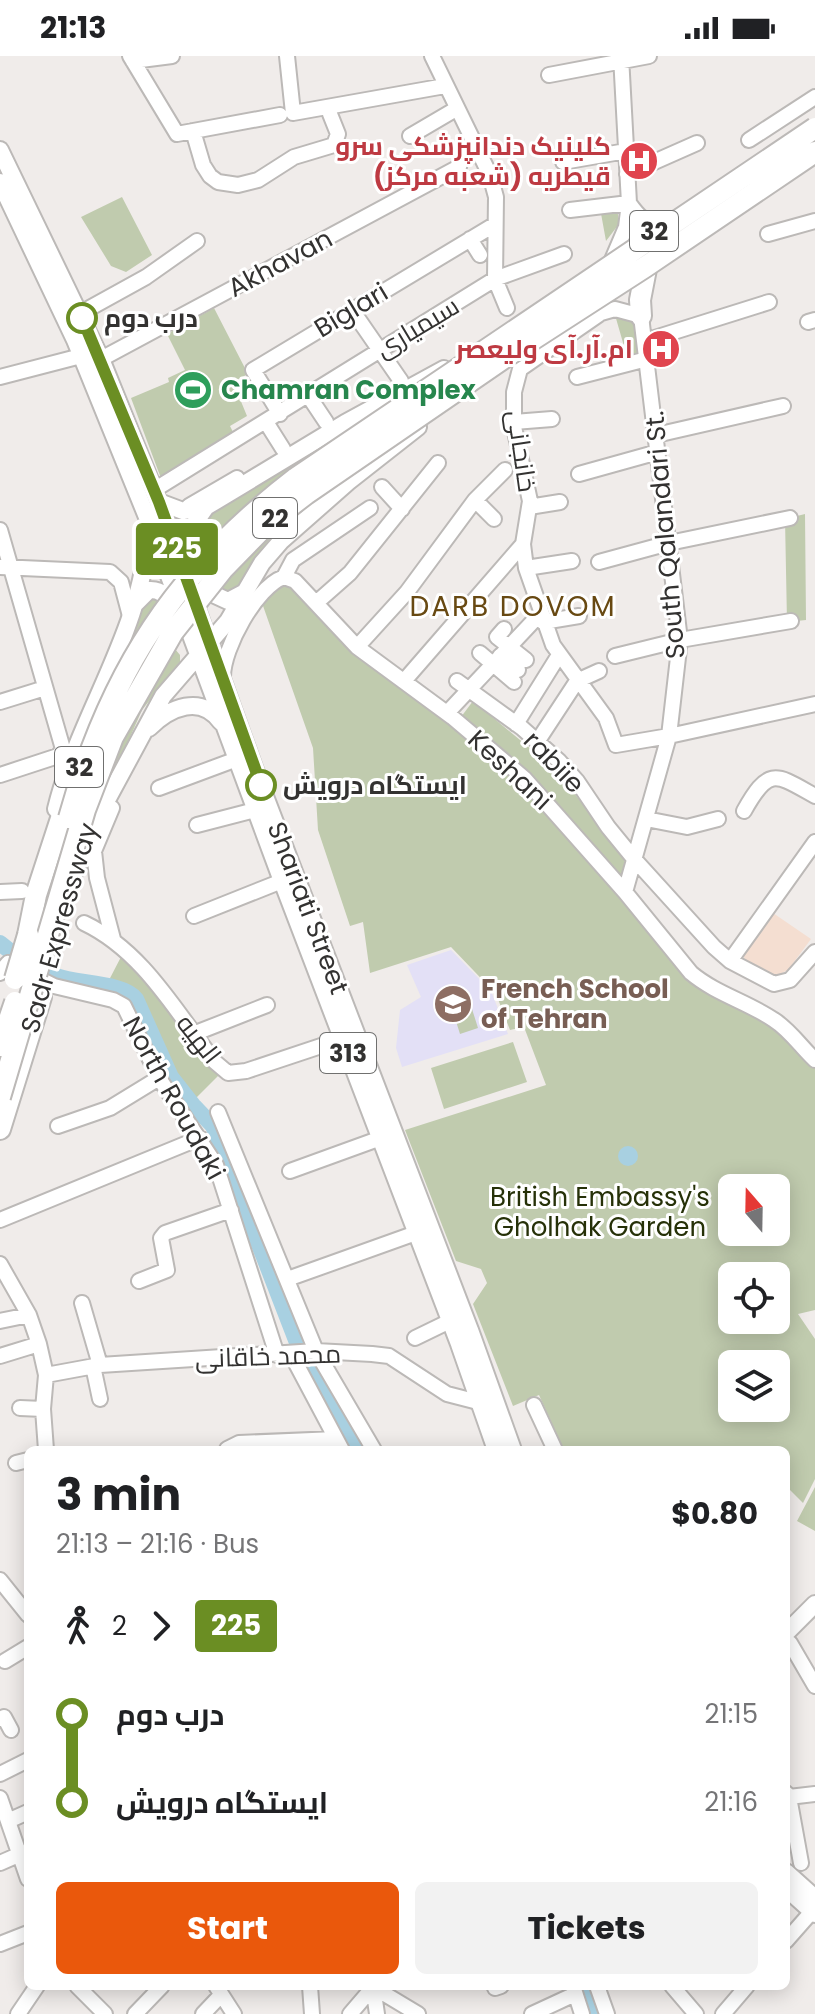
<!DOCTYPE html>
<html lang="en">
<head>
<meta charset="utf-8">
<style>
	body { margin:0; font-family:Poppins,Cairo,sans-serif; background:#f2f2f2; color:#202124; height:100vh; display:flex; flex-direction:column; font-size:30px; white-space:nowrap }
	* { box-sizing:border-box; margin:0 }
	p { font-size:26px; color:#757577 }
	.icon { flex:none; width:44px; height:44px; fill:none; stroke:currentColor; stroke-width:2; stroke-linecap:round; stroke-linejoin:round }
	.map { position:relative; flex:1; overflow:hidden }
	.details { position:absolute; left:24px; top:1390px; width:766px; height:544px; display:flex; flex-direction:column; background:#fff; border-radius:12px; box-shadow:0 4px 20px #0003 }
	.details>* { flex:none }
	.badge { padding:0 16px; border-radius:6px; font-size:28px; line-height:52px }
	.needle { width:52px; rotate:340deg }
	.controls { position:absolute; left:718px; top:1118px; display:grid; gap:16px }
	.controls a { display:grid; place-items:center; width:72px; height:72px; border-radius:12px; background:#fff; box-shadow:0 4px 20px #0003; font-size:40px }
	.map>.badge { position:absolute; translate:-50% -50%; box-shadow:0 0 0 4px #fff }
	.legs { display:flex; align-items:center; gap:12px; height:88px; padding:0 32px; font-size:26px }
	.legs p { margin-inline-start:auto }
	.head { display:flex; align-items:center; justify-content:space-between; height:136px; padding:0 32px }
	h1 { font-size:44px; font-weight:700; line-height:60px }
	.cta { display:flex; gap:16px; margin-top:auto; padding:16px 32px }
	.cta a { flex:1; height:92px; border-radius:12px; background:#ea580c; color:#fff; font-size:32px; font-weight:700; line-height:92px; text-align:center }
	.cta a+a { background:#f2f2f2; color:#202124 }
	ul { padding:0 32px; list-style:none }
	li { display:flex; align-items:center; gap:28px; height:88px; font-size:30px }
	li i { display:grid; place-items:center; width:12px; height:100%; margin:0 10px; background:currentColor }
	li i::after { content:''; width:20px; height:20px; margin:-10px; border:6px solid; border-radius:50%; background:#fff }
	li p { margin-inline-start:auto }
	li:first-child i { background:linear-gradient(#0000 50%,currentColor 0) }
	li:last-child i { background:linear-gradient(currentColor 50%,#0000 0) }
	.status { display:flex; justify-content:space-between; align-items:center; height:56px; padding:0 40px; background:#fff; direction:ltr }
	.status svg { height:22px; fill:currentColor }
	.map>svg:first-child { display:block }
</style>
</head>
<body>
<div class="status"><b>21:13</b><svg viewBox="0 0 49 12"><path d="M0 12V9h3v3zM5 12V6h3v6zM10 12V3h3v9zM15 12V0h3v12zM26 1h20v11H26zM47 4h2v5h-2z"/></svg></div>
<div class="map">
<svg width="815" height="1958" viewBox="0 0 815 1958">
	<rect width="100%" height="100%" fill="#f0ecea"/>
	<path fill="#f4ded1" d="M773,857L811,883L788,914L778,919H772L745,904L743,899Z"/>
	<path fill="#e3e0f6" d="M451,894L491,935L508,978L402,1011L396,992L400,954L421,941L407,909Z"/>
	<path fill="#c0cbae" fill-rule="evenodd" d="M122,141L152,199L126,216L111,210L81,161Z
		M617,150L619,168L606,185L600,152Z
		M214,252L248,318L233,326L247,360L230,370L234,378L162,425L131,342L169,326L168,322L185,314L167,278Z
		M615,259L636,264L642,301L628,304Z
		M358,367L261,438L202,491L200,469L207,458Z
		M336,424L236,538L217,536L247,498Z
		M805,458L806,564L787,566L785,463Z
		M285,526L359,603L451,665L538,745L695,927L778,971L815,1008V1254L798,1258L815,1283V1423L803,1447L786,1430V1394H564L539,1339L513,1350L473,1248L487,1227L481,1213L456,1205L405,1074L546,1029L524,971L510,974L496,938L451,891L370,917L363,866L350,870L318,774L313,692L262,547ZM732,1132H776V1176H732ZM732,1220H776V1264H732ZM732,1308H776V1352H732Z
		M156,540L157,545L110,624L131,566L147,543Z
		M175,593L180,599V606L142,654L109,729C115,690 149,623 175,593Z
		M473,645L555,713L628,805L622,825L461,661Z
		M122,899L145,921L221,1017L196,1042L175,1015L163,996L139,937L134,932L108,926Z
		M467,937L478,972L460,978L449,943Z
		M513,986L527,1026L444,1053L431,1012Z
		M815,1431V1475L797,1465Z"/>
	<path fill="#a8d0e1" d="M618 1100a10 10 0 1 1 20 0a10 10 0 1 1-20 0Z"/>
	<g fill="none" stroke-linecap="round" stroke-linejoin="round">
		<path stroke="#a8d0e1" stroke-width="16" d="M0,887C16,901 36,913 56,920C76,928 123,926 136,943L171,1021L193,1049L213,1070L296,1284L356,1394
			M589,1930L590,1939L598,1958"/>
		<defs>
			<path id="minor" d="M130,0L177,78L280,59
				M287,0L293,57L445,30
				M432,0L490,119L496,141L495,223L507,252
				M133,5L172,0
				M549,19L649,0
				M193,75L203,109L210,120L218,126L238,129L258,124L294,101L334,89L338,78L330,58
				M410,80L456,53
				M749,84L815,41
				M563,106L626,95
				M627,118L697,87
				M629,147C639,161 644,166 661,170
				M570,154L629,147
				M768,178L815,165
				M470,183L480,199
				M612,204L626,171L629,147L621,0
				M352,254L401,325
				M79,258L146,221L197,185
				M808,266L815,264
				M645,285L769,246
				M101,303L459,111
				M0,321L81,300
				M577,321L647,303
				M308,339L326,366
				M280,358L253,314L494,169
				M266,366L283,393
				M514,366L552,363
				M656,379L783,350
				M579,418L658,396
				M382,431L402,453
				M154,434L495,223L564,198
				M475,444L494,463
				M189,450L237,422
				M529,451L560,446
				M0,474L63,693L58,700L0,719
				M599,506L669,487L790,462
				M0,511L110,516L121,526L130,560
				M526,512L572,505
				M284,521L293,504L370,452
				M316,547L350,517L438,407
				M543,566L579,560
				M504,573L497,581L526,604
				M357,591L407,536L475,444L505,414
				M480,597L514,626
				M500,600L518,614
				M615,600L680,584L791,565
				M223,621C223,592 256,531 284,521L295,525L357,591L452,661L524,722L625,836L691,917C716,938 748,946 774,964C790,974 801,991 815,1004
				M404,625L523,488
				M457,625L522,672L559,705L577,725L608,771L635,804L714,891L730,905L774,928L790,924L815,896
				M0,646L45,632
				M447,657L540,558
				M516,668L559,599
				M537,686L577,625L599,615
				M159,732L237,703
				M112,752L94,795L97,822L113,883
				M744,755C769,710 776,718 815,740
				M646,763L687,771L718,763
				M197,769L255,754
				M0,836L22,835
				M625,836L669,680L680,584L641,260L615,253L601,257L520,313L514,336V371L530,445L523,488L526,512L553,589L606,662L616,689L669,680L815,648
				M194,860L282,825
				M84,867C143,895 176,956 215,1006L228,1017L246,1015L342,983
				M730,905L815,786
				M0,917L8,907L54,930L113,944L124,950L159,1022L216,1109L277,1299
				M193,978L267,949
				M218,1056L316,1295L374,1394
				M58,1070L110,1052L159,1022
				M290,1115L381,1082
				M0,1164L200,1082
				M0,1208L29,1259L39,1288L46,1319L43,1353L46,1394
				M293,1221L416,1177
				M139,1225L167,1214L161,1182L165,1177L231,1154
				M82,1247L100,1309
				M0,1265L29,1259
				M415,1282L450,1265
				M291,1298L342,1394
				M0,1300L39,1288
				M93,1310L100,1343
				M46,1319L100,1309L316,1295L372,1298L389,1300L447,1338L478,1346
				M534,1349L555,1394
				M20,1352L43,1353
				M227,1393L239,1387L336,1383
				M16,1407L28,1404
				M0,1524L28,1559
				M790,1587L815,1630
				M5,1605L28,1591
				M0,1663L4,1661L11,1674
				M0,1718L28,1704
				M786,1737L789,1741L801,1807
				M789,1741L815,1738
				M0,1742L28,1823
				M8,1765L28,1756
				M0,1807L25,1796
				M786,1885L815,1852
				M0,1888L28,1877
				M77,1930L105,1958
				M216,1930L234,1958
				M310,1930L312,1958
				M373,1930L377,1958
				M573,1930L582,1958
				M597,1930L607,1958
				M672,1930L696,1958
				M373,1931L418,1958
				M495,1932L501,1930
				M18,1958L37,1930
				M135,1958L162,1930
				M203,1958L221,1939
				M350,1958L374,1930
				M532,1958L573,1939
				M723,1958L747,1930"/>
			<path id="major" d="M0,94L101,303L154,434L253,709L470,1274L513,1394
				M0,126L75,284L149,466L282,825L459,1288L496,1394
				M159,446L183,455L206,451L345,367L444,313
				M206,451L195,467L193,482L215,539L228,545L245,536
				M135,548L149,534C165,533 167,544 173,556
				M149,672C170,651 201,638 221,666
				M56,753C79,658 145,572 148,472
				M74,817L100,757L163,640L228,565L262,507L281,485L348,426L418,371
				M786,1577L815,1548
				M786,1816L815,1842
				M786,1832L815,1858"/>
			<path id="highway" d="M641,260L640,244L646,213
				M28,879L36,839L68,741
				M0,1073L41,941"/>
		</defs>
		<use href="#minor" stroke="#bcb9b7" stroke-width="18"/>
		<use href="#major" stroke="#bcb9b7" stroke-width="20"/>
		<use href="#highway" stroke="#bcb9b7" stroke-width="24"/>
		<use href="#minor" stroke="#fff" stroke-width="14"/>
		<use href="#major" stroke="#fff" stroke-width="16"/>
		<use href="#highway" stroke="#fff" stroke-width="20"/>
		<defs>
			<path id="highway-bridge" d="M69,762C110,615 175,515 296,422L815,72
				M15,923L28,879
				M0,990L15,946
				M0,1041L85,754L113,681L173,576L223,513L266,469L306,438L504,302L645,211L815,96"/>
		</defs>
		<use href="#highway-bridge" stroke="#bcb9b7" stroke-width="24" stroke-linecap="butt"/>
		<use href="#highway-bridge" stroke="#fff" stroke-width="20"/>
	</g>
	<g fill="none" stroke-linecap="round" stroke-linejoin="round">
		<defs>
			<path id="line-1" d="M82,262L159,446L261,729"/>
		</defs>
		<use href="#line-1" stroke="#fff" stroke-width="18"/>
		<use href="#line-1" stroke="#6b8e23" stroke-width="12"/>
	</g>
	<defs>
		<symbol id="hospital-disc" viewBox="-11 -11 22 22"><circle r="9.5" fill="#e0444e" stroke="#fff"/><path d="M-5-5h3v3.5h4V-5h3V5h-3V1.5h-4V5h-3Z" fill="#fff"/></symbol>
		<symbol id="stadium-disc" viewBox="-11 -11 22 22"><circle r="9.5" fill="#2e9e5b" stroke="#fff"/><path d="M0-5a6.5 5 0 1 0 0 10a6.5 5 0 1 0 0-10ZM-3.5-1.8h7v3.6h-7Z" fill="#fff"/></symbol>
		<symbol id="school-disc" viewBox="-11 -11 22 22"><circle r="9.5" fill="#8d6e63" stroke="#fff"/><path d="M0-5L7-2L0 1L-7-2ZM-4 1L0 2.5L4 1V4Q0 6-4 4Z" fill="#fff"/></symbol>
	</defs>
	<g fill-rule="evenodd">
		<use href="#hospital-disc" x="617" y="83" width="44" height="44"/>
		<use href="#hospital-disc" x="639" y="271" width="44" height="44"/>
		<use href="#stadium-disc" x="171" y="312" width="44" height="44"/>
		<use href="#school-disc" x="431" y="926" width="44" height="44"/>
	</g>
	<g fill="#fff" stroke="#6b8e23" stroke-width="4">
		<circle cx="82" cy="262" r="14"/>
		<circle cx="261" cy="729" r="14"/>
	</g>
	<g text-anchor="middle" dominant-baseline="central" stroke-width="6" stroke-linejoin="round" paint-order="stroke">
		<g fill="#fff" stroke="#70706f" stroke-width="2">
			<rect x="630" y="155" width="48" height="40" rx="6"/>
			<rect x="253" y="442" width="44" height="40" rx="6"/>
			<rect x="55" y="691" width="48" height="40" rx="6"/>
			<rect x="320" y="977" width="56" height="40" rx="6"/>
		</g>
		<g font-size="24" font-weight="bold" fill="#333231">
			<text x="654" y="175">32</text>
			<text x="275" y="462">22</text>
			<text x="79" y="711">32</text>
			<text x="348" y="997">313</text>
		</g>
		<g font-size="26" font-weight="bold" fill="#be3a42" stroke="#fff" text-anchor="end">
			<text x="611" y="90">کلینیک دندانپزشکی سرو<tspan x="611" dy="30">قیطریه (شعبه مرکز)</tspan></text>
			<text x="633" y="293">ام.آر.آی ولیعصر</text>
		</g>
		<g font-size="26" fill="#333231" stroke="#fff">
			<text transform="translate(280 207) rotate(-28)">Akhavan</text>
			<text transform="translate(351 254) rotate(-31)">Biglari</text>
			<text transform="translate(417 271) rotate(-31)">سیمیاری</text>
			<text transform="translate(522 395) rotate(82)">خانجانی</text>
			<text transform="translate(665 479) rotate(-95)">South Qalandari St.</text>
			<text transform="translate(554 706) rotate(46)">rabiie</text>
			<text transform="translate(510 714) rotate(43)">Keshani</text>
			<text transform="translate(308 852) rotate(69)">Shariati Street</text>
			<text transform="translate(59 872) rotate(-74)">Sadr Expressway</text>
			<text transform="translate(199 983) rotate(52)">الهیه</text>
			<text transform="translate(174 1042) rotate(61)">North Roudaki</text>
			<text transform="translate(268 1300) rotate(-2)">محمد خاقانی</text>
		</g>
		<g font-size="26" font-weight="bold" fill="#333231" stroke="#fff" text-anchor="start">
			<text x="104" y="262">درب دوم</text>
			<text x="283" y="729">ایستگاه درویش</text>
		</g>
		<g font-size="26" font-weight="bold" fill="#27864d" stroke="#fff" text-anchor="start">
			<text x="221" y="334">Chamran Complex</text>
		</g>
		<g font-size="26" font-weight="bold" fill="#785e54" stroke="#fff" text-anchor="start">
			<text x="481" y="933">French School<tspan x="481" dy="30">of Tehran</tspan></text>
		</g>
		<g font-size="26" fill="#263108" stroke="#fff">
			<text x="600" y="1141">British Embassy's<tspan x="600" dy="30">Gholhak Garden</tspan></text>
		</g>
		<g font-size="28" letter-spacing="2" fill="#684912" stroke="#fff">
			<text x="513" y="550">DARB DOVOM</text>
		</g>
	</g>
</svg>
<div class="controls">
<a><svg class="needle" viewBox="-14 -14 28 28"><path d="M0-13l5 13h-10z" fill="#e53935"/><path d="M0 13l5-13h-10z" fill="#757577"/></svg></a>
<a><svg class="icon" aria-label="locate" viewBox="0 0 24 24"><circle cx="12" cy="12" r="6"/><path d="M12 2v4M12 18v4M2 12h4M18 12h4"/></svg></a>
<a><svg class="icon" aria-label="layers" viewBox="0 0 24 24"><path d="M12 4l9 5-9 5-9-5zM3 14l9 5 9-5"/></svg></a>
</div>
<b class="badge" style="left:177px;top:493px;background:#6b8e23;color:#fff">225</b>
<section class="details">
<div class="head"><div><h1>3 min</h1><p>21:13 – 21:16 · Bus</p></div><b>$0.80</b></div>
<div class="legs"><svg class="icon" aria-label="walk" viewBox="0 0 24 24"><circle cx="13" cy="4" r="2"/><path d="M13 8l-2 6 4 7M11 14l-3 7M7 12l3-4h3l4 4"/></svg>2<svg class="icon" aria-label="forward" viewBox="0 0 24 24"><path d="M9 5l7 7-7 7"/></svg><b class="badge" style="background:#6b8e23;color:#fff">225</b></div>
<ul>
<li><i style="color:#6b8e23"></i><b>درب دوم</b><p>21:15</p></li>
<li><i style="color:#6b8e23"></i><b>ایستگاه درویش</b><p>21:16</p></li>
</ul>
<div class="cta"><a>Start</a><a>Tickets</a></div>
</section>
</div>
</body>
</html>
